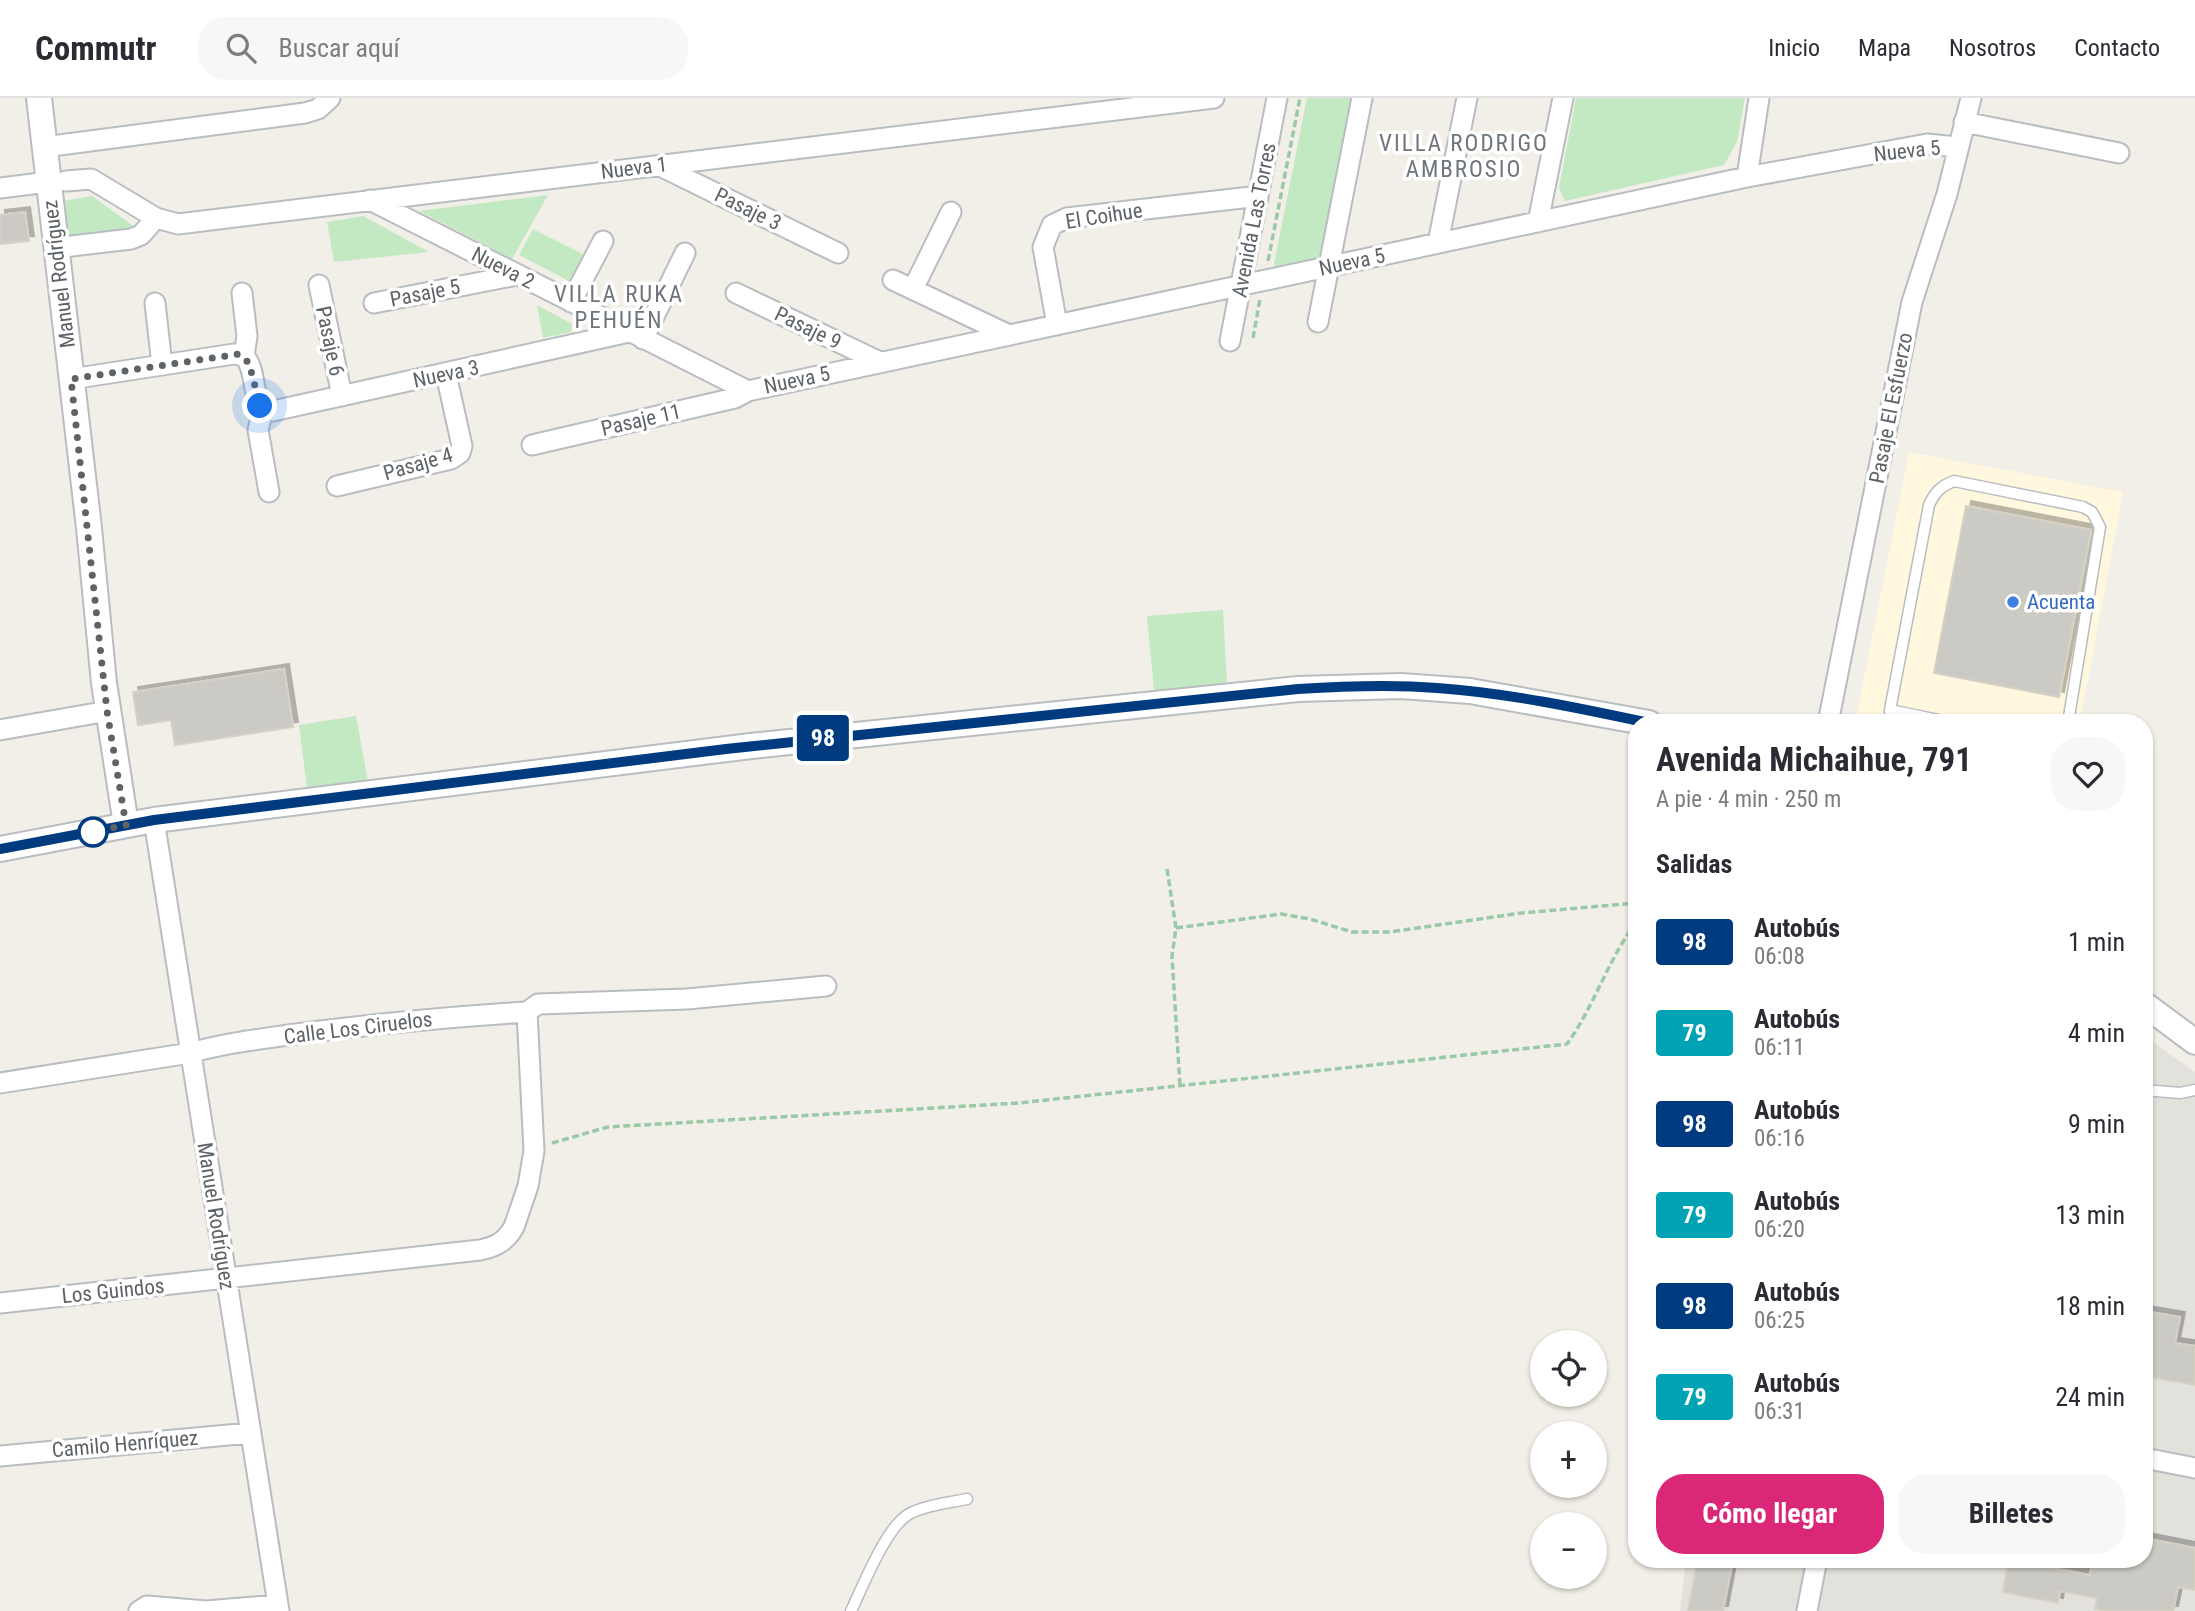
<!DOCTYPE html>
<html lang="es">
<head>
<meta charset="utf-8">
<style>
	body { margin:0; font-family:"Roboto Condensed",sans-serif; background:#f7f7f7; color:#2b2b33; height:100vh; display:flex; flex-direction:column; font-size:26px; white-space:nowrap }
	* { box-sizing:border-box; margin:0 }
	p { font-size:23px; color:#7c7c81 }
	.icon { flex:none; width:38px; height:38px; fill:none; stroke:currentColor; stroke-width:2; stroke-linecap:round; stroke-linejoin:round }
	.map { position:relative; flex:1; overflow:hidden }
	.panel { position:absolute; left:1628px; top:616px; width:525px; height:854px; display:flex; flex-direction:column; background:#fff; border-radius:28px; box-shadow:0 2px 5px #0004 }
	.panel>* { flex:none }
	.badge { padding:0 14px; border-radius:5px; font-size:24px; line-height:46px }
	.controls { position:absolute; left:1530px; top:1232px; display:grid; gap:14px }
	.controls a { display:grid; place-items:center; width:77px; height:77px; border-radius:50%; background:#fff; box-shadow:0 2px 5px #0004; font-size:35px }
	.you { position:absolute; width:35px; height:35px; margin:-18px; border:5px solid #fff; border-radius:50%; background:#1a73e8; box-shadow:0 0 0 10px #1a73e833 }
	.map>.badge { position:absolute; translate:-50% -50%; box-shadow:0 0 0 4px #fff }
	h2 { padding:0 28px; font-size:26px; line-height:63px }
	.round { display:grid; place-items:center; flex:none; width:74px; height:74px; border-radius:28px; background:#f7f7f7 }
	.overview { display:flex; align-items:center; justify-content:space-between; height:119px; padding:0 28px }
	h1 { font-size:33px; font-weight:700; line-height:52px }
	.action { display:flex; gap:14px; margin-top:auto; padding:14px 28px }
	.action a { flex:1; height:80px; border-radius:28px; background:#db2777; color:#fff; font-size:28px; font-weight:700; line-height:80px; text-align:center }
	.action a+a { background:#f7f7f7; color:#2b2b33 }
	ul { padding:0; list-style:none }
	li { display:flex; align-items:center; gap:21px; height:91px; padding:0 28px }
	li div { flex:1 }
	li b { display:block; font-size:26px }
	li em { font-style:normal }
	li .badge { min-width:77px; font-weight:700; text-align:center }
	header { display:flex; align-items:center; gap:42px; box-sizing:border-box; height:98px; padding:0 35px; background:#fff; border-bottom:2px solid #e1e1e2 }
	header strong { font-size:33px }
	nav { display:flex; gap:38px; margin-inline-start:auto; font-size:24px }
	.search { width:490px; height:63px; background:#f7f7f7; display:flex; align-items:center; gap:18px; box-sizing:border-box; padding:0 24px; border-radius:28px; color:#7c7c81; font-size:26px }
	.map>svg:first-child { display:block }
</style>
</head>
<body>
<header>
<strong>Commutr</strong>
<div class="search"><svg class="icon" aria-label="search" viewBox="0 0 24 24"><circle cx="10" cy="10" r="6"/><path d="M15 15l6 6"/></svg>Buscar aquí</div>
<nav><a>Inicio</a><a>Mapa</a><a>Nosotros</a><a>Contacto</a></nav>
</header>
<div class="map">
<svg width="2195" height="1513" viewBox="0 0 2195 1513">
	<defs>
		<filter id="shadow"><feDropShadow dx="5" dy="-5" stdDeviation="0" flood-color="#0004"/></filter>
	</defs>
	<rect width="100%" height="100%" fill="#f1efe7"/>
	<path fill="#fff7de" d="M1909,354L2123,394L2080,625H1855Z"/>
	<path fill="#e2e1db" d="M2144,938L2195,974V1513H1680L1686,1461H2144Z"/>
	<path fill="#c3e9c3" d="M1307,0H1353L1320,157L1316,163L1277,172L1274,166Z
		M1576,0H1745L1737,44L1724,67L1565,103L1559,90Z
		M548,97L512,161L419,113Z
		M92,98L132,127L128,135L69,144L64,103Z
		M363,118L429,154L334,164L327,124Z
		M533,131L583,156L569,183L519,157Z
		M537,207L572,226L571,234L543,240Z
		M1223,512L1227,585L1154,593L1147,518Z
		M356,618L368,683L307,690L299,627Z"/>
	<path fill="#cccac4" stroke="#d6d1c5" stroke-width="2" filter="url(#shadow)" d="M25,114L29,143L0,146V117Z
		M1966,408L2091,432L2059,599L1934,575Z
		M284,571L293,629L175,647L171,622L138,627L133,594Z
		M2144,1213L2180,1219L2175,1245L2195,1248V1287L2144,1278Z
		M2144,1440L2195,1450V1492L2178,1489L2173,1513H2106L2095,1511L2097,1500L2060,1493L2058,1505L2003,1494L2009,1462L2090,1477L2093,1461H2144Z
		M1698,1461H1733L1723,1513H1688Z"/>
	<g fill="none" stroke-linecap="round" stroke-linejoin="round">
		<defs>
			<path id="service" d="M1890,612L1929,407C1935,394 1941,388 1954,383L2083,409L2092,414L2100,429L2068,625
				M1891,625L1890,612L1953,625
				M2144,992L2180,995L2195,992
				M851,1513C863,1488 886,1429 909,1416C925,1407 949,1405 967,1401"/>
			<path id="minor" d="M1964,24L2119,55
				M44,49L305,15L318,11L330,0
				M660,68L838,155
				M1747,79L1759,0
				M66,83L91,81L156,120L178,126L1214,0
				M0,90L48,84
				M370,102L748,293
				M1538,124L1563,0
				M1438,145L1467,0
				M55,150L131,141L141,137L156,120
				M893,182L1009,237
				M319,187L342,298
				M913,191L951,114
				M242,195L247,238L244,258
				M736,195L880,264
				M571,204L603,143
				M155,205L162,267
				M374,205L517,177
				M1318,224L1362,0
				M1057,227L1043,149L1052,127L1067,120L1251,99L1258,101
				M643,241L685,155
				M1230,243L1277,0
				M244,258C257,272 251,296 263,312
				M71,281L234,256L244,258
				M263,312L273,313L629,234
				M263,312L258,332L269,394
				M532,347L735,300L748,293L1747,79L1927,46L1957,49
				M337,388L451,361L460,355L462,348L446,276
				M1828,625L1912,204L1947,96L1971,0
				M0,632L108,613
				M154,722L279,1513
				M527,914L538,906L687,901L826,888
				M0,985L190,955C225,945 260,941 296,936C373,926 450,919 527,914
				M0,1205L480,1152C496,1149 506,1143 514,1129L528,1088L534,1053L527,914
				M0,1358L250,1335
				M2144,1360L2195,1370
				M139,1513L147,1508L206,1513L278,1507
				M1807,1513L1817,1461"/>
			<path id="tertiary" d="M39,0L89,430L104,585L126,727
				M0,751L154,722L751,648L1298,591L1401,588L1470,593L1649,625
				M2144,906L2195,944"/>
		</defs>
		<use href="#service" stroke="#b9bdc1" stroke-width="13"/>
		<use href="#minor" stroke="#b9bdc1" stroke-width="23"/>
		<use href="#tertiary" stroke="#b9bdc1" stroke-width="28"/>
		<path stroke="#9ac9a8" stroke-width="3.5" stroke-dasharray="7 3.5" stroke-linecap="butt" d="M1268,163L1300,0
			M1253,240L1260,201
			M1167,771L1176,830L1172,858L1180,988
			M1176,830L1281,816L1310,821L1352,834H1390L1522,815L1636,805
			M552,1045L608,1029L1019,1005L1567,946C1593,910 1606,867 1632,830H1636"/>
		<use href="#service" stroke="#fff" stroke-width="10"/>
		<use href="#minor" stroke="#fff" stroke-width="19"/>
		<use href="#tertiary" stroke="#fff" stroke-width="24"/>
	</g>
	<g fill="none" stroke-linecap="round" stroke-linejoin="round">
		<defs>
			<path id="line" d="M0,751L154,722L726,651L1298,591C1344,588 1391,586 1437,590C1508,595 1579,610 1649,625"/>
		</defs>
		<use href="#line" stroke="#fff" stroke-width="16"/>
		<use href="#line" stroke="#003b80" stroke-width="10"/>
		<path stroke="#5e6368" stroke-width="7" stroke-dasharray="0 12.6" d="M93,734H91L126,727L107,613L71,281L239,256L249,265L260,308"/>
	</g>
	<circle fill="#3f7fe0" stroke="#fff" stroke-width="2.5" cx="2013" cy="504" r="7"/>
	<circle fill="#fff" stroke="#003b80" stroke-width="3.5" cx="93" cy="734" r="14"/>
	<g text-anchor="middle" dominant-baseline="central" stroke-width="7" stroke-linejoin="round" paint-order="stroke">
		<g font-size="21" fill="#5e6368" stroke="#fff">
			<text transform="translate(1907 53) rotate(-6)">Nueva 5</text>
			<text transform="translate(634 70) rotate(-7)">Nueva 1</text>
			<text transform="translate(748 111) rotate(26)">Pasaje 3</text>
			<text transform="translate(1104 118) rotate(-9)">El Coihue</text>
			<text transform="translate(1254 122) rotate(-79)">Avenida Las Torres</text>
			<text transform="translate(1352 164) rotate(-12)">Nueva 5</text>
			<text transform="translate(503 170) rotate(27)">Nueva 2</text>
			<text transform="translate(59 176) rotate(-97)">Manuel Rodríguez</text>
			<text transform="translate(425 195) rotate(-11)">Pasaje 5</text>
			<text transform="translate(808 230) rotate(26)">Pasaje 9</text>
			<text transform="translate(330 243) rotate(78)">Pasaje 6</text>
			<text transform="translate(446 276) rotate(-12)">Nueva 3</text>
			<text transform="translate(797 282) rotate(-12)">Nueva 5</text>
			<text transform="translate(1891 310) rotate(-79)">Pasaje El Esfuerzo</text>
			<text transform="translate(641 322) rotate(-13)">Pasaje 11</text>
			<text transform="translate(418 366) rotate(-16)">Pasaje 4</text>
			<text transform="translate(358 930) rotate(-7)">Calle Los Ciruelos</text>
			<text transform="translate(216 1118) rotate(81)">Manuel Rodríguez</text>
			<text transform="translate(113 1193) rotate(-6)">Los Guindos</text>
			<text transform="translate(125 1346) rotate(-5)">Camilo Henríquez</text>
		</g>
		<g font-size="21" fill="#366cbe" stroke="#fff" text-anchor="start">
			<text x="2027" y="504">Acuenta</text>
		</g>
		<g font-size="23" letter-spacing="2" fill="#6f757a" stroke="#fff">
			<text x="1464" y="45">VILLA RODRIGO<tspan x="1464" dy="26">AMBROSIO</tspan></text>
			<text x="619" y="196">VILLA RUKA<tspan x="619" dy="26">PEHUÉN</tspan></text>
		</g>
	</g>
</svg>
<div class="controls">
<a><svg class="icon" aria-label="locate" viewBox="0 0 24 24"><circle cx="12" cy="12" r="6"/><path d="M12 2v4M12 18v4M2 12h4M18 12h4"/></svg></a>
<a>+</a>
<a>−</a>
</div>
<div class="you" style="left:260px;top:308px"></div>
<b class="badge" style="left:823px;top:640px;background:#003b80;color:#fff">98</b>
<section class="panel">
<div class="overview"><div><h1>Avenida Michaihue, 791</h1><p>A pie · 4 min · 250 m</p></div><a class="round"><svg class="icon" aria-label="heart" viewBox="0 0 24 24"><path d="M12 20l-8-8c-3-5 5-10 8-4 3-6 11-1 8 4z"/></svg></a></div>
<h2>Salidas</h2>
<ul>
<li><span class="badge" style="background:#003b80;color:#fff">98</span><div><b>Autobús</b><p>06:08</p></div><em>1 min</em></li>
<li><span class="badge" style="background:#00a3b4;color:#fff">79</span><div><b>Autobús</b><p>06:11</p></div><em>4 min</em></li>
<li><span class="badge" style="background:#003b80;color:#fff">98</span><div><b>Autobús</b><p>06:16</p></div><em>9 min</em></li>
<li><span class="badge" style="background:#00a3b4;color:#fff">79</span><div><b>Autobús</b><p>06:20</p></div><em>13 min</em></li>
<li><span class="badge" style="background:#003b80;color:#fff">98</span><div><b>Autobús</b><p>06:25</p></div><em>18 min</em></li>
<li><span class="badge" style="background:#00a3b4;color:#fff">79</span><div><b>Autobús</b><p>06:31</p></div><em>24 min</em></li>
</ul>
<div class="action"><a>Cómo llegar</a><a>Billetes</a></div>
</section>
</div>
</body>
</html>
